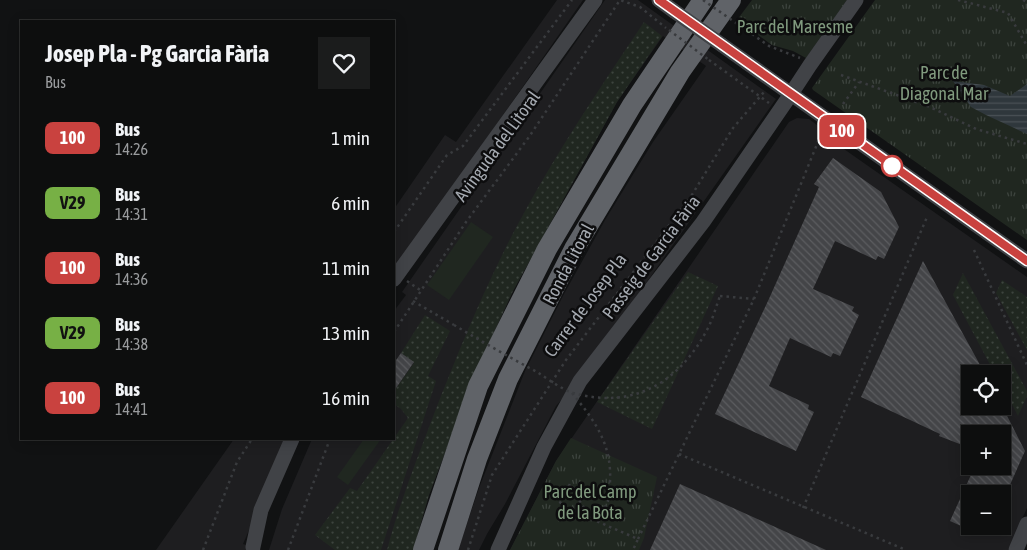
<!DOCTYPE html>
<html lang="en">
<head>
<meta charset="utf-8">
<style>
	body { margin:0; font-family:"Asap Condensed",sans-serif; background:#1b1c1c; color:#f1f3f6; height:100vh; display:flex; flex-direction:column; font-size:19px; white-space:nowrap }
	* { box-sizing:border-box; margin:0 }
	p { font-size:16px; color:#9a9c9e }
	.icon { flex:none; width:28px; height:28px; fill:none; stroke:currentColor; stroke-width:2; stroke-linecap:round; stroke-linejoin:round }
	.map { position:relative; flex:1; overflow:hidden }
	.sheet { position:absolute; left:20px; top:20px; width:375px; height:420px; display:flex; flex-direction:column; background:#0d0e0e; border-radius:0px; box-shadow:0 2px 12px #0003,0 0 0 1px #2d2e2e }
	.sheet>* { flex:none }
	.badge { padding:0 10px; border-radius:8px; font-size:18px; line-height:32px }
	.buttons { position:absolute; left:961px; top:365px; display:grid; gap:10px }
	.buttons a { display:grid; place-items:center; width:50px; height:50px; border-radius:0px; background:#0d0e0e; box-shadow:0 2px 12px #0003,0 0 0 1px #2d2e2e; font-size:25px }
	.map>.badge { position:absolute; translate:-50% -50%; box-shadow:0 0 0 2px #fff }
	.round { display:grid; place-items:center; flex:none; width:52px; height:52px; border-radius:0px; background:#1b1c1c }
	.headline { display:flex; align-items:center; justify-content:space-between; height:85px; padding:0 25px }
	h1 { font-size:24px; font-weight:700; line-height:38px }
	ul { padding:0; list-style:none }
	li { display:flex; align-items:center; gap:15px; height:65px; padding:0 25px }
	li div { flex:1 }
	li b { display:block; font-size:19px }
	li em { font-style:normal }
	li .badge { min-width:55px; font-weight:700; text-align:center }
	.map>svg:first-child { display:block }
</style>
</head>
<body>
<div class="map">
<svg width="1027" height="550" viewBox="0 0 1027 550">
	<defs>
		<pattern id="grass-dots" width="8" height="8" patternUnits="userSpaceOnUse" patternTransform="scale(1.25)"><rect width="8" height="8" fill="#202720"/><path d="M2 2h.1M6 6h.1" fill="none" stroke="#3d443e" stroke-width="1.8" stroke-linecap="round"/></pattern>
		<pattern id="park-tufts" width="24" height="20" patternUnits="userSpaceOnUse" patternTransform="scale(1.25)"><rect width="24" height="20" fill="#202720"/><path d="M3 7l-1-3M5 7V3M7 7l1-3M15 17l-1-3M17 17v-4M19 17l1-3" fill="none" stroke="#3d443e"/></pattern>
		<pattern id="water-rules" width="6" height="5" patternUnits="userSpaceOnUse" patternTransform="scale(1.25)"><rect width="6" height="5" fill="#2f373c"/><path d="M0 2.5h6" fill="none" stroke="#4a5156"/></pattern>
		<pattern id="building-back-hatch" width="6" height="6" patternUnits="userSpaceOnUse" patternTransform="scale(1.25)"><rect width="6" height="6" fill="#444548"/><path d="M-1 5l2 2M0 0l6 6M5-1l2 2" fill="none" stroke="#5c5d60"/></pattern>
	</defs>
	<rect width="100%" height="100%" fill="#111213"/>
	<path fill="#1e1e20" fill-rule="evenodd" d="M557,0H583L394,272V209L445,135L456,142Z
		M605,0H638L776,99L572,388L556,406L505,504L487,534L479,550H458L479,488L525,371L564,294L605,220L653,142L706,66L663,36L617,102L513,291L475,373L429,495L413,550H269L282,509L312,439H394V311L406,295L402,292Z
		M797,118L809,119L833,137L831,140L1027,277V508L1008,550H510L556,461L789,122ZM970,374H1002V406H970ZM970,434H1002V466H970ZM970,494H1002V526H970Z
		M234,439H289L243,544L262,550H156Z"/>
	<path fill="url(#grass-dots)" d="M644,22L662,36L617,102L513,291L475,373L429,495L413,550H387C399,504 417,459 434,414C459,350 485,286 518,224C555,154 600,88 644,22Z
		M688,272L718,286L652,429L597,402Z
		M963,273L1027,391V396L1018,416L1003,387L1002,374H995L953,295Z
		M1002,280L1027,297V350L996,293Z
		M425,315L450,331L428,376L436,381L381,550H335L315,535L350,488L357,491L408,418L401,409L394,404V391L414,363L401,353Z"/>
	<path fill="url(#park-tufts)" d="M752,0H847L806,58L793,51L772,45L737,20Z
		M875,0H1027V240L813,90L812,88Z
		M571,438L657,477L644,538L639,550H510L556,461Z"/>
	<path fill="#202720" d="M471,222L493,237L449,300L427,285Z
		M364,439H381L348,485L337,477Z"/>
	<path fill="url(#water-rules)" d="M953,81L984,85L1010,96L1027,84V134L986,115L971,107Z"/>
	<path fill="url(#building-back-hatch)" d="M833,158L881,192L899,227L884,259L878,256L876,260L835,241L813,289L854,307L852,311L859,315L840,356L833,353L831,357L790,338L769,386L809,405L808,409L814,412L796,451L715,414L768,301L819,187L814,184Z
		M923,261L985,374H970V406H1002L1025,451L1006,494H970V530L950,521L975,466H1002V434H970V448L939,436L940,434L861,397Z
		M401,353L414,362L394,391V363Z
		M680,484L795,536L826,550H650Z"/>
	<g fill="none" stroke-linecap="round" stroke-linejoin="round">
		<path stroke="#393b3e" stroke-width="2.5" stroke-dasharray="2.5 4" stroke-linecap="butt" d="M958,0L1008,13L1027,46
			M1023,0L1027,2
			M736,23L769,46L800,58
			M709,60L769,103
			M841,75L930,107L976,129L1027,144
			M843,104L859,82
			M394,232L447,155L463,146L572,0
			M974,250L1027,365
			M407,281L420,290
			M720,296L754,299
			M413,301L454,325
			M394,332L466,222L529,137L620,0L640,7L666,28
			M679,454L906,550
			M578,494L570,484L559,505L638,539L633,550
			M803,508L927,217
			M638,539L754,299L820,137
			M203,550L237,462L252,439
			M288,550L330,439
			M468,550L492,475L566,360L690,198L733,128L764,92"/>
		<path stroke="#414347" stroke-width="15" d="M659,0L674,11
			M722,45L1027,261
			M394,279L595,0
			M253,547L261,510L292,439
			M498,550L544,447L580,381L703,222L791,94L810,65L856,0
			M1016,550L1027,524"/>
		<path stroke="#606368" stroke-width="20" d="M423,550L478,386L547,249L632,105L703,0
			M448,550L477,459L508,379L574,249L680,72L731,0"/>
		<path stroke="#393b3e" stroke-width="2.5" stroke-dasharray="2.5 4" stroke-linecap="butt" d="M703,0L736,23
			M669,30L709,60
			M454,325C481,341 509,357 537,372C548,379 561,389 573,393C634,410 680,382 708,328C713,318 716,307 720,296
			M572,393C595,421 612,444 610,482C610,489 610,499 606,505C598,522 579,509 578,494"/>
		<path stroke="#414347" stroke-width="15" d="M674,11L722,45"/>
	</g>
	<g fill="none" stroke-linecap="round" stroke-linejoin="round">
		<defs>
			<path id="line" d="M659,0L1027,261"/>
		</defs>
		<use href="#line" stroke="#fff" stroke-width="11"/>
		<use href="#line" stroke="#c9423f" stroke-width="8"/>
	</g>
	<circle fill="#fff" stroke="#c9423f" stroke-width="2.5" cx="892" cy="166" r="10"/>
	<g text-anchor="middle" dominant-baseline="central" stroke-width="5" stroke-linejoin="round" paint-order="stroke">
		<g font-size="18" fill="#809a7e" stroke="#0d0d0e">
			<text x="795" y="26">Parc del Maresme</text>
			<text x="944" y="72">Parc de<tspan x="944" dy="21">Diagonal Mar</tspan></text>
			<text x="590" y="491">Parc del Camp<tspan x="590" dy="21">de la Bota</tspan></text>
		</g>
		<g font-size="18" fill="#a5aab1" stroke="#0d0d0e">
			<text transform="translate(497 146) rotate(-54)">Avinguda del Litoral</text>
			<text transform="translate(651 257) rotate(-53)">Passeig de Garcia Fària</text>
			<text transform="translate(568 264) rotate(-62)">Ronda Litoral</text>
			<text transform="translate(585 305) rotate(-53)">Carrer de Josep Pla</text>
		</g>
	</g>
</svg>
<div class="buttons">
<a><svg class="icon" aria-label="locate" viewBox="0 0 24 24"><circle cx="12" cy="12" r="6"/><path d="M12 2v4M12 18v4M2 12h4M18 12h4"/></svg></a>
<a>+</a>
<a>−</a>
</div>
<b class="badge" style="left:842px;top:131px;background:#c9423f;color:#fff">100</b>
<section class="sheet">
<div class="headline"><div><h1>Josep Pla - Pg Garcia Fària</h1><p>Bus</p></div><a class="round"><svg class="icon" aria-label="heart" viewBox="0 0 24 24"><path d="M12 20l-8-8c-3-5 5-10 8-4 3-6 11-1 8 4z"/></svg></a></div>
<ul>
<li><span class="badge" style="background:#c9423f;color:#fff">100</span><div><b>Bus</b><p>14:26</p></div><em>1 min</em></li>
<li><span class="badge" style="background:#77b045;color:#111">V29</span><div><b>Bus</b><p>14:31</p></div><em>6 min</em></li>
<li><span class="badge" style="background:#c9423f;color:#fff">100</span><div><b>Bus</b><p>14:36</p></div><em>11 min</em></li>
<li><span class="badge" style="background:#77b045;color:#111">V29</span><div><b>Bus</b><p>14:38</p></div><em>13 min</em></li>
<li><span class="badge" style="background:#c9423f;color:#fff">100</span><div><b>Bus</b><p>14:41</p></div><em>16 min</em></li>
</ul>
</section>
</div>
</body>
</html>
